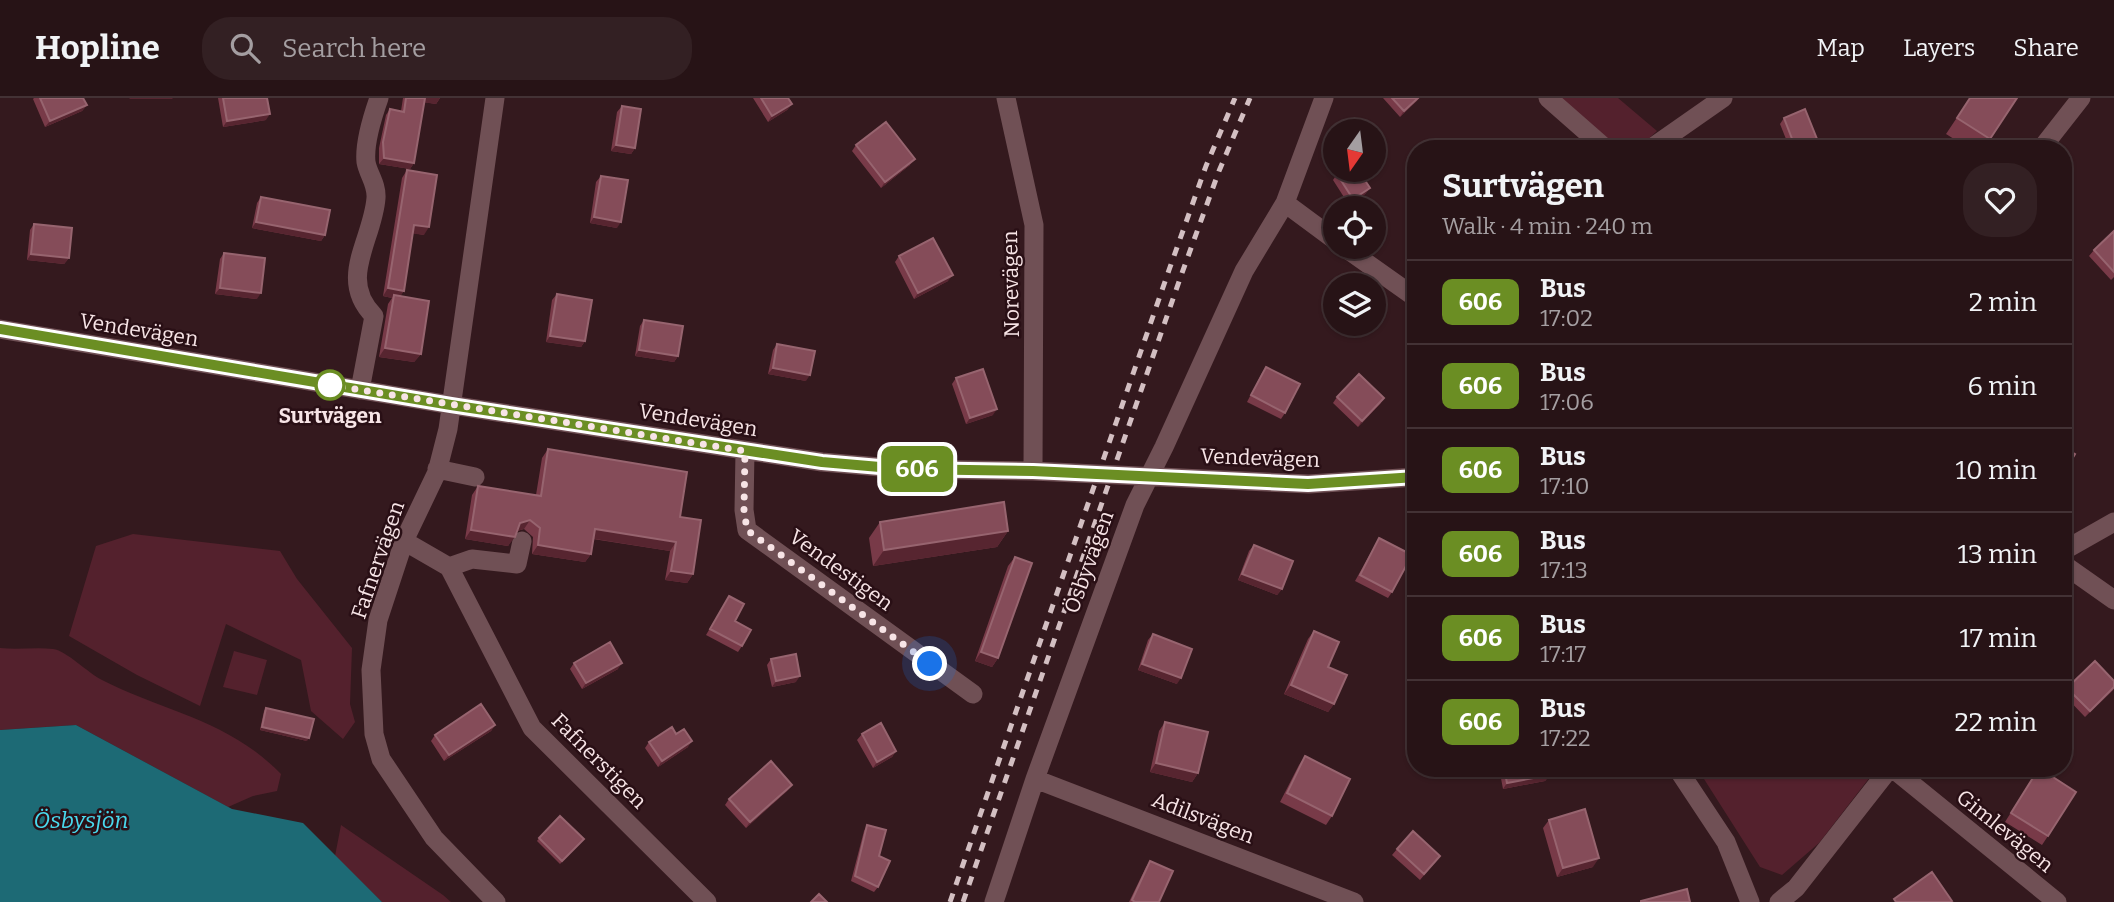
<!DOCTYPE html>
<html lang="en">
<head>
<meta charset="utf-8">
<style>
	body { margin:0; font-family:Bitter,serif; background:#332023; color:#f1f3f6; height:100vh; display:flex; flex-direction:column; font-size:26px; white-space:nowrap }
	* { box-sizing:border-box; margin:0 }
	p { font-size:23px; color:#a49ea1 }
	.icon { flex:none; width:38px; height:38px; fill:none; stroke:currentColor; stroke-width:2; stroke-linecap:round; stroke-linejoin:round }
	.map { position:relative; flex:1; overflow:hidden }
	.side { position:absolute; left:1407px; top:42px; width:665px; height:637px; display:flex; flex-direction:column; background:#271316; border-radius:28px; box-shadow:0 2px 5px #0004,0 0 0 2px #433235 }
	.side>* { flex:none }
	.badge { padding:0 14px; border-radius:10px; font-size:24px; line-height:46px }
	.needle { width:46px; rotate:194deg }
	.tools { position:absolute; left:1323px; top:21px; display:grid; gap:14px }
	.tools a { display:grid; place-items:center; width:63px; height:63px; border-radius:50%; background:#271316; box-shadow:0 2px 5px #0004,0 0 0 2px #433235; font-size:35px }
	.you { position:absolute; width:35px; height:35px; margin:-18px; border:5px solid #fff; border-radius:50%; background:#1a73e8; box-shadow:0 0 0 10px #1a73e833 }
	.map>.badge { position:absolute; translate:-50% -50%; box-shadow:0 0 0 4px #fff }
	.round { display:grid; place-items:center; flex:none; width:74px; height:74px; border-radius:28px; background:#332023 }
	.summary { display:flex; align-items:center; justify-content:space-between; height:119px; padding:0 35px }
	h1 { font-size:33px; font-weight:700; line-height:52px }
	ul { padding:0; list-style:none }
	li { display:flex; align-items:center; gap:21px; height:84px; padding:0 35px; border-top:2px solid #433235 }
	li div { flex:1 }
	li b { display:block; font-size:26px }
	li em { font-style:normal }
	li .badge { min-width:77px; font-weight:700; text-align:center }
	header { display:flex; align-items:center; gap:42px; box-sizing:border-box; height:98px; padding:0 35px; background:#271316; border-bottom:2px solid #433235 }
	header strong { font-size:33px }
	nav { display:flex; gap:38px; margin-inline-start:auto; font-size:24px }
	.search { width:490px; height:63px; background:#332023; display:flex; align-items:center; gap:18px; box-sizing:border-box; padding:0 24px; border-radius:28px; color:#a49ea1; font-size:26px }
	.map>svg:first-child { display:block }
</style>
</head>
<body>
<header>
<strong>Hopline</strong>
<div class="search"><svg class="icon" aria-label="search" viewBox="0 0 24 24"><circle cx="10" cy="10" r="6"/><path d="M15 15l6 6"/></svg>Search here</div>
<nav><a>Map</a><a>Layers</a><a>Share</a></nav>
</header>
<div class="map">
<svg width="2114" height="804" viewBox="0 0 2114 804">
	<rect width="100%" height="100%" fill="#34191e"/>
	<path fill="#54212d" d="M1559,0H1618L1657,33L1637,51L1617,48Z
		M133,436L280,453L297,481L352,550L350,606L355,624L343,641L311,613L301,562L226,526L200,608L137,577L69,538L96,448Z
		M0,550C18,552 36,549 53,551C67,553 88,575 102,582C167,615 227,621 281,676L277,693L253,698L228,709L76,627L0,632Z
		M234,553L267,562L257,597L223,589Z
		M1697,670H1877L1819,745L1782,777L1760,769Z
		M341,727L443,797L451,804H382L335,758Z"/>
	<path fill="#1d6a75" d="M76,627L232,711L303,725L382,804H0V632Z"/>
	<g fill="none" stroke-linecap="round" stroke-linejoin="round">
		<path stroke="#705055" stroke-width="19" d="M495,0L448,331L437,374L404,443L378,522L371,572L374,636L381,661L434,740L496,804
			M1006,0L1034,127L1033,373
			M1548,0L1606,51
			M1650,51L1723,0
			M2041,51L2081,0
			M1285,105L1335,142
			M1344,149L1416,200
			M0,231L451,307L822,364L903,371L1033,373L1309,386L1416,379
			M360,292L374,218C337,181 373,142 376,100C377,86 368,76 366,64C364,45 373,17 379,0
			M745,353L744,412L747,432L973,596
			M437,371L475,379
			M404,443L449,469L532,630L707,804
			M2063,453L2114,424
			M2063,466L2114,502
			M449,469L472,461L517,466L522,443
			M1677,670L1726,744L1750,804
			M1892,670L2057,804
			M1035,681L1354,804
			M994,804L1035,681L1135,407L1164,349L1244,173L1285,105L1324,0
			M1779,804L1796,790L1890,670"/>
		<path stroke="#d3bfc2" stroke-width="5" stroke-dasharray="9 9" stroke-linecap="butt" d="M950,804L1169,172L1206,68L1235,0
			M963,804L1182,175L1219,73L1250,0"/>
	</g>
	<path fill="#783a48" d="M34,0H83L87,7L82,13L45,29L33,1Z
		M218,0H267L266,22L223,29Z
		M403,0H440L436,6L424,4L414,65L410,71L379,66V50L386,17L390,11L401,13Z
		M753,0H788L792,6L787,12L768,24Z
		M1383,0H1419L1400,19Z
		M1970,0H2017L1984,51H1970L1946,36Z
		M622,8L635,50L631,56L611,53L617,14Z
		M1784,20L1821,51H1790L1780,26Z
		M856,47L910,67L881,90L852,53Z
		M407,72L424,137L413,135L404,193L400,198L421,256L414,264L379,259L388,206L392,200L383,198L402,80Z
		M1337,76L1370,90L1365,96L1349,107L1333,82Z
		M601,78L617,130L590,125L596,84Z
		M261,99L325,137L321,143L252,130L257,105Z
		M34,126L69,160L64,166L27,162L30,132Z
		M2114,133V179L2111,182L2089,158L2094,152Z
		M224,155L257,201L215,196L220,161Z
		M899,158L948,183L914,201L895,164Z
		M557,196L585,243L581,249L546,244L552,202Z
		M644,222L678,258L674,264L635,258L640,228Z
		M777,246L806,283L768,276L773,252Z
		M1266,269L1285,315L1281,321L1247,304L1262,275Z
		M956,280L993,317L966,326L952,286Z
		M1337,299L1384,300L1380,306L1358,329L1333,305Z
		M548,351L680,419L693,476L687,485L665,482L670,453L593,441L591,456L585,464L532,456L533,439L524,431L517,433L508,448L465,441L472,397L478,388L536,397L542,360Z
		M880,424L1008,433L997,449L873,468L869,440Z
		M1379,440L1392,494L1388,500L1355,483Z
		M1254,447L1282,491L1277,497L1238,482L1249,453Z
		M1015,459L998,560L992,569L975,563L1008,468Z
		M729,498L742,548L738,554L706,537Z
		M1314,533L1328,569L1334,606L1328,614L1284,596L1308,541Z
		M1153,536L1177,586L1138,572L1148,542Z
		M771,561L796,584L772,589L767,567Z
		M574,565L618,571L582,591L570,571Z
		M2067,590L2113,592L2085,619L2063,596Z
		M266,610L307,643L260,632L264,613Z
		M1165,624L1198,675L1192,684L1150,674L1159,633Z
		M495,627L491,633L444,663L431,643L435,637Z
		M862,636L896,653L892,659L873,670L857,642Z
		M649,644L688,649L658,669L645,650Z
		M1305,658L1332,718L1326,727L1280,704L1299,667Z
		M1499,670H1548L1550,677L1545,683L1503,691Z
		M2033,679L2048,738L2042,747L2005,724Z
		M792,687L787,693L746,730L725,707L729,701Z
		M1549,722L1593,769L1557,779L1543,730Z
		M867,727L879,758L878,789L874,794L851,783L864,733Z
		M539,740L584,741L560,766L537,743Z
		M1397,751L1440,758L1420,782L1392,757Z
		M1150,763L1159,804H1129L1146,769Z"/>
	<path fill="#572530" d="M130,0H173L172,1H129Z
		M423,0H440L436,6L421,4Z
		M1418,0H1419L1417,3L1400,19L1404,13Z
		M792,6L787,12L768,24L772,18Z
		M87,7L82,13L45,29L50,23Z
		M270,16L266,22L223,29L227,23Z
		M616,47L635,50L631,56L611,53Z
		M384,60L414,65L410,71L379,66Z
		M915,61L910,67L881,90L885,84Z
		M1370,90L1365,96L1349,107L1353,101Z
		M594,119L621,124L617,130L590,125Z
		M256,124L325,137L321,143L252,130Z
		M414,127L429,129L424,137L409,135Z
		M31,156L69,160L64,166L27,162Z
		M953,177L948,183L914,201L918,195Z
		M220,190L261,195L257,201L215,196Z
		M388,190L404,193L398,201L394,197L392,200L383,198Z
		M550,238L585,243L581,249L546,244Z
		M385,250L421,256L414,264L379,259Z
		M639,252L678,258L674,264L635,258Z
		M773,270L810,277L806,283L768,276Z
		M1384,300L1380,306L1358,329L1362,323Z
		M997,311L993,317L966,326L970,320Z
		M530,422L524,431L513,434L520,425Z
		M595,431L676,444L670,453L589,440Z
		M471,432L515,439L508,448L465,441Z
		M1008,433L997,449L873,468L884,452Z
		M538,447L591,456L585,464L532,456Z
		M671,473L693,476L687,485L665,482Z
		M1242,476L1282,491L1277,497L1238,482Z
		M981,554L998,560L992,569L975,563Z
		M622,565L618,571L582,591L586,585Z
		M1142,566L1181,580L1177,586L1138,572Z
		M800,578L796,584L772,589L776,583Z
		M1291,587L1334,606L1328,614L1284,596Z
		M2114,589V591L2085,619L2090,613Z
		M495,627L491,633L444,663L449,657Z
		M262,629L309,640L307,643L260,632Z
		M692,643L688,649L658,669L662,663Z
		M896,653L892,659L873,670L877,664Z
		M1156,665L1198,675L1192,684L1150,674Z
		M1550,677L1545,683L1503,691L1507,685Z
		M792,687L787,693L746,730L750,724Z
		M1599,760L1593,769L1557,779L1563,770Z"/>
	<path fill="#854c59" stroke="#97646f" stroke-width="2" d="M40,0H83L87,7L50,23Z
		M223,0H267L270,16L227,23Z
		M406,0H425L414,65L384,60L383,44L390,11L404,14Z
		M761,0H788L792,6L772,18Z
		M1392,0H1418L1404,13Z
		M1970,0H2017L1990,41L1957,20Z
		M622,8L641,11L635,50L616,47Z
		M1805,11L1821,51H1796L1784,20Z
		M886,24L915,61L885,84L856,47Z
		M407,72L437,77L429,129L414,127L404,193L388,190Z
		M1344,72H1358L1370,90L1353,101L1337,76Z
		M601,78L628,82L621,124L594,119Z
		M261,99L330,112L325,137L256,124Z
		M34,126L72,130L69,160L31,156Z
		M2114,133V174L2094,152Z
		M933,140L953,177L918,195L899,158Z
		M224,155L265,160L261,195L220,190Z
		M557,196L592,202L585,243L550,238Z
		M394,197L429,203L421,256L385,250Z
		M644,222L683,228L678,258L639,252Z
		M777,246L815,253L810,277L773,270Z
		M1266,269L1300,286L1285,315L1251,297Z
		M983,271L997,311L970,320L956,280Z
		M1359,276L1384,300L1362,323L1337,299Z
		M2063,349L2075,356L2063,376Z
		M548,351L687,374L680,419L701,422L693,476L671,473L676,444L595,431L591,456L538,447L540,430L530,422L520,425L515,439L471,432L478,388L541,398Z
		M1004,404L1008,433L884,452L880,424Z
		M1379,440L1412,457L1392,494L1360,477Z
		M1254,447L1293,463L1282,491L1242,476Z
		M1015,459L1032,465L998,560L981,554Z
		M729,498L744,506L735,523L751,532L742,548L710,531Z
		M1314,533L1339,544L1328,569L1347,577L1334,606L1291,587Z
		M1153,536L1192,551L1181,580L1142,566Z
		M610,544L622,565L586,585L574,565Z
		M796,556L800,578L776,583L771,561Z
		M2095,563L2114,583V589L2090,613L2067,590Z
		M481,606L495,627L449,657L435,637Z
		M266,610L314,621L309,640L262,629Z
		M1165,624L1208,634L1198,675L1156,665Z
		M881,625L896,653L877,664L862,636Z
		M672,629L676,636L684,631L692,643L662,663L649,644Z
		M1305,658L1350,681L1332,718L1287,695Z
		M771,663L792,687L750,724L729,701Z
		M1504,670H1548L1550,677L1507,685Z
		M2039,670L2076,694L2048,738L2011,715Z
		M1585,711L1599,760L1563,770L1549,722Z
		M560,718L584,741L562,763L539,740Z
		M867,727L886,732L879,758L890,763L878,789L855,778Z
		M1413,733L1440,758L1424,776L1397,751Z
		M1150,763L1173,773L1159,804H1135L1132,802Z
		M1932,774L1952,803L1950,804H1896L1894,801Z
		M1687,791L1690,804H1641V803Z
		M819,796L827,804H811Z"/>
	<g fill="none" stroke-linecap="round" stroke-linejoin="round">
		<defs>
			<path id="line" d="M0,231L451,307L822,364L903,371L1033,373L1308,386L1416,379"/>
		</defs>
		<use href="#line" stroke="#fff" stroke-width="16"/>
		<use href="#line" stroke="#6b8e23" stroke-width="10"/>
		<path stroke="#f7e4e6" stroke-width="7" stroke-dasharray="0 12.6" d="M330,287L745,353L744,412L747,432L930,566"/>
	</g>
	<circle fill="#fff" stroke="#6b8e23" stroke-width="3.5" cx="330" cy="287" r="14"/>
	<g text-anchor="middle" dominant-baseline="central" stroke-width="5" stroke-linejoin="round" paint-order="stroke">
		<g font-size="21" fill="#f7e4e6" stroke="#290f15">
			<text transform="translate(1011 186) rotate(-91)">Norevägen</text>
			<text transform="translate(139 232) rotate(9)">Vendevägen</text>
			<text transform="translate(698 322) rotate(9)">Vendevägen</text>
			<text transform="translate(1260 360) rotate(2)">Vendevägen</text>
			<text transform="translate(378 462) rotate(-71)">Fafnervägen</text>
			<text transform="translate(1089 464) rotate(-70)">Ösbyvägen</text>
			<text transform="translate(841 472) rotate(36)">Vendestigen</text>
			<text transform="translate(599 663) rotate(45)">Fafnerstigen</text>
			<text transform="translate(1203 720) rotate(21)">Adilsvägen</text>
			<text transform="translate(2005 733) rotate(39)">Gimlevägen</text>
		</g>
		<g font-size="21" font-weight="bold" fill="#f7e4e6" stroke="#290f15">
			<text x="330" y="318">Surtvägen</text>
		</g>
		<g font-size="23" font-style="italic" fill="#49d9ed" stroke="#290f15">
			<text x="81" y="722">Ösbysjön</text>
		</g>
	</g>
</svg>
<div class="tools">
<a><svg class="needle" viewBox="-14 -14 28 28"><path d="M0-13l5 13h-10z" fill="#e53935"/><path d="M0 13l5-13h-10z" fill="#a49ea1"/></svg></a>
<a><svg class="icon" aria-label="locate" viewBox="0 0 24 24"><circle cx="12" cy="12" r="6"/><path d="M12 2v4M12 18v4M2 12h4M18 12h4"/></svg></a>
<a><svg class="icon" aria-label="layers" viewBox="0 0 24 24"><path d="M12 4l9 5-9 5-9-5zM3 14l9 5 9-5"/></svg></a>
</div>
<div class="you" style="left:930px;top:566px"></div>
<b class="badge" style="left:917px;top:371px;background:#6b8e23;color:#fff">606</b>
<section class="side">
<div class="summary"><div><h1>Surtvägen</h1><p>Walk · 4 min · 240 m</p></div><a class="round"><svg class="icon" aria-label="heart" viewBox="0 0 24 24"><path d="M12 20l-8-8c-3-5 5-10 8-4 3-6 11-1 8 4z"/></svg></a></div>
<ul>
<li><span class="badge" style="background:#6b8e23;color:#fff">606</span><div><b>Bus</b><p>17:02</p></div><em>2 min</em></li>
<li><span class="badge" style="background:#6b8e23;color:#fff">606</span><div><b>Bus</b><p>17:06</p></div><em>6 min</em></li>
<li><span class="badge" style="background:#6b8e23;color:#fff">606</span><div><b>Bus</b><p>17:10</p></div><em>10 min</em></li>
<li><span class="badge" style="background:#6b8e23;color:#fff">606</span><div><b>Bus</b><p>17:13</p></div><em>13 min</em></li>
<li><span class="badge" style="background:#6b8e23;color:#fff">606</span><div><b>Bus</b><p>17:17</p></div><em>17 min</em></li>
<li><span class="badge" style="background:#6b8e23;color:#fff">606</span><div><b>Bus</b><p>17:22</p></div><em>22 min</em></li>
</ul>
</section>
</div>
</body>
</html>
